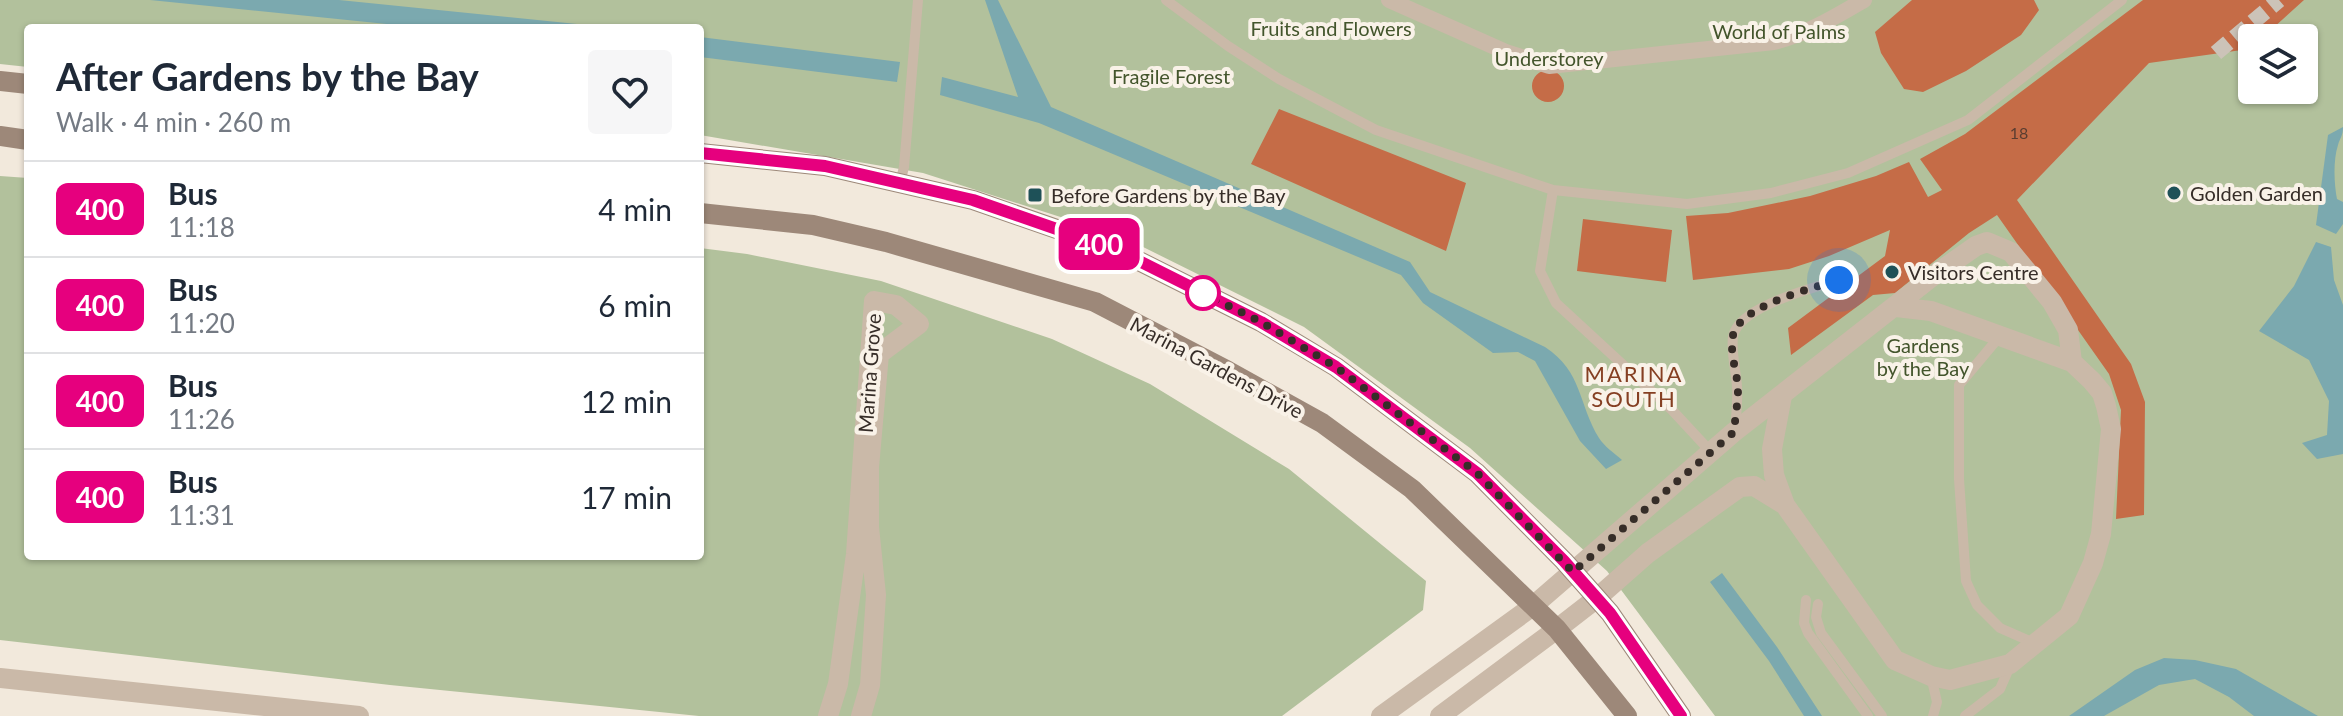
<!DOCTYPE html>
<html lang="en">
<head>
<meta charset="utf-8">
<style>
	body { margin:0; font-family:Lato,sans-serif; background:#f6f6f7; color:#1f2937; height:100vh; display:flex; flex-direction:column; font-size:30px; white-space:nowrap }
	* { box-sizing:border-box; margin:0 }
	p { font-size:26px; color:#747a83 }
	.icon { flex:none; width:44px; height:44px; fill:none; stroke:currentColor; stroke-width:2; stroke-linecap:round; stroke-linejoin:round }
	.map { position:relative; flex:1; overflow:hidden }
	.panel { position:absolute; left:24px; top:24px; width:680px; height:536px; display:flex; flex-direction:column; background:#fff; border-radius:8px; box-shadow:0 2px 6px #0004 }
	.panel>* { flex:none }
	.badge { padding:0 16px; border-radius:12px; font-size:28px; line-height:52px }
	.buttons { position:absolute; left:2238px; top:24px; display:grid; gap:16px }
	.buttons a { display:grid; place-items:center; width:80px; height:80px; border-radius:8px; background:#fff; box-shadow:0 2px 6px #0004; font-size:40px }
	.you { position:absolute; width:40px; height:40px; margin:-20px; border:6px solid #fff; border-radius:50%; background:#1a73e8; box-shadow:0 0 0 12px #1a73e833 }
	.map>.badge { position:absolute; translate:-50% -50%; box-shadow:0 0 0 4px #fff }
	.round { display:grid; place-items:center; flex:none; width:84px; height:84px; border-radius:8px; background:#f6f6f7 }
	.overview { display:flex; align-items:center; justify-content:space-between; height:136px; padding:0 32px }
	h1 { font-size:38px; font-weight:700; line-height:60px }
	ul { padding:0; list-style:none }
	li { display:flex; align-items:center; gap:24px; height:96px; padding:0 32px; border-top:2px solid #e0e1e3 }
	li div { flex:1 }
	li b { display:block; font-size:30px }
	li em { font-style:normal }
	li .badge { min-width:88px; font-weight:700; text-align:center }
	.map>svg:first-child { display:block }
</style>
</head>
<body>
<div class="map">
<svg width="2343" height="716" viewBox="0 0 2343 716">
	<rect width="100%" height="100%" fill="#f2e9dc"/>
	<path fill="#b2c19c" fill-rule="evenodd" d="M0,0H2343V716H1715L1607,571L1470,448L1304,327L1123,237L923,173L700,135V28H28V67L0,64ZM2252,38H2304V90H2252Z
		M0,176L28,178V556H700V248L747,254L881,281L1052,339L1150,384L1289,469L1426,581L1423,610L1282,716H699L390,685L0,640Z"/>
	<path fill="#7ba9af" d="M150,0H339L616,28H426Z
		M985,0H998L1051,107L1410,262L1430,292L1545,347C1583,372 1578,404 1599,438C1604,446 1614,453 1622,460L1606,469L1580,441L1535,361L1518,352L1493,353L1423,303L1401,275L1039,123L940,95L942,77L1018,97Z
		M700,37L900,62L897,82L700,57Z
		M2343,127C2343,136 2340,138 2338,145C2333,160 2334,184 2337,199L2343,202V224L2336,234L2316,225L2328,135Z
		M2316,242L2331,247L2334,280L2343,305V454L2317,459L2302,443L2327,435L2329,401L2309,360L2259,331L2294,286Z
		M1722,573L1777,647L1822,716H1804L1769,661L1710,582Z
		M2164,658L2195,660L2236,669L2318,716H2254L2229,697L2195,679L2159,685L2104,716H2069L2135,670Z"/>
	<path fill="#c56c47" d="M1912,0H2034L2039,10L2021,35L1966,71L1923,92L1904,89L1881,53L1875,32Z
		M2143,0H2304L2262,38H2252V47L2249,49L2149,63L2017,200L2131,364L2145,402L2144,515L2116,519L2121,410L2109,374L1997,215L1969,233L1895,293L1873,295L1791,355L1788,328L1885,256L1890,230L1829,256L1789,269L1693,280L1686,216L1728,213L1810,196L1876,176L1909,162L1928,197L1942,190L1920,159L1965,134Z
		M1532 86a16 16 0 1 1 32 0a16 16 0 1 1-32 0Z
		M1279,109L1466,183L1446,251L1251,164Z
		M1583,219L1672,230L1666,282L1577,271Z"/>
	<g fill="none" stroke-linecap="round" stroke-linejoin="round">
		<path stroke="#ccc3b8" stroke-width="16" stroke-dasharray="16 8" stroke-linecap="butt" d="M2216,53L2279,0"/>
		<path stroke="#cab9a8" stroke-width="10" d="M1166,0L1228,46L1279,79L1376,130L1553,190L1687,204L1771,193L1848,173L1968,120L2122,0
			M900,183L904,167L918,0
			M1553,190L1540,271L1556,303L1672,410L1711,452
			M2000,336L1959,385V479L1966,581L1977,605L2000,628L2034,643
			M1735,430C1736,416 1738,401 1737,387C1736,370 1731,353 1733,337C1737,307 1813,288 1839,280
			M1806,600L1804,623L1808,633L1868,716
			M1818,604L1816,617L1821,633L1882,716
			M1931,676L1937,702L1933,716
			M1965,716L2000,689L2010,666"/>
		<path stroke="#cab9a8" stroke-width="16" d="M1389,0L1506,52L1549,66L1774,42C1807,34 1835,17 1864,0"/>
		<path stroke="#cab9a8" stroke-width="20" d="M1782,396L1772,449L1774,475L1785,505L1895,660L1931,676L1950,680L2010,664L2069,616L2093,563L2101,534L2111,429L2106,406L2102,393L2092,381L2072,362L1931,311L1896,307
			M1533,606L1734,432L1933,276L1976,246L1987,242L2011,252L2052,302L2068,330L2072,362
			M1557,629L1597,598L1648,553L1740,487L1754,486L1785,505
			M828,716L838,684L856,554L874,301L896,305L919,324L879,354L869,467V527L876,595L870,685L861,716"/>
		<path stroke="#cab9a8" stroke-width="20" d="M0,678L359,716
			M1381,716L1533,606
			M1440,716L1557,629"/>
		<path stroke="#9d8879" stroke-width="20" d="M0,81L28,84
			M0,136L28,140
			M700,153L825,166L973,200L1117,250L1261,322L1336,367L1477,473L1564,561L1610,613L1681,716
			M700,213L813,225L886,242L1095,302L1228,371L1322,423L1412,489L1557,629L1627,716"/>
	</g>
	<g fill="none" stroke-linecap="round" stroke-linejoin="round">
		<defs>
			<path id="line" d="M700,153L825,166L973,200L1117,250L1261,322L1336,367L1477,473L1564,561L1610,613L1681,716"/>
		</defs>
		<use href="#line" stroke="#fff" stroke-width="18"/>
		<use href="#line" stroke="#e6007e" stroke-width="12"/>
		<path stroke="#362d28" stroke-width="8" stroke-dasharray="0 14.4" d="M1203,293L1261,322L1336,367L1477,473L1573,572L1734,432C1735,418 1738,403 1738,388C1737,372 1728,348 1734,332C1744,305 1813,288 1839,280"/>
	</g>
	<g fill="#1e5158" stroke="#f9f2e8" stroke-width="3">
		<circle cx="2174" cy="193" r="8"/>
		<rect x="1027" y="187" width="16" height="16" rx="4"/>
		<circle cx="1892" cy="272" r="8"/>
	</g>
	<circle fill="#fff" stroke="#e6007e" stroke-width="4" cx="1203" cy="293" r="16"/>
	<g text-anchor="middle" dominant-baseline="central" stroke-width="8" stroke-linejoin="round" paint-order="stroke">
		<g font-size="16" fill="#5a3d30">
			<text x="2019" y="132">18</text>
		</g>
		<g font-size="20" fill="#43552c" stroke="#f9f2e8">
			<text x="1331" y="28">Fruits and Flowers</text>
			<text x="1779" y="31">World of Palms</text>
			<text x="1549" y="58">Understorey</text>
			<text x="1171" y="76">Fragile Forest</text>
			<text x="1923" y="345">Gardens<tspan x="1923" dy="23">by the Bay</tspan></text>
		</g>
		<g font-size="20" fill="#362d28" stroke="#f9f2e8" text-anchor="start">
			<text x="2190" y="193">Golden Garden</text>
			<text x="1051" y="195">Before Gardens by the Bay</text>
			<text x="1908" y="272">Visitors Centre</text>
		</g>
		<g font-size="20" fill="#362d28" stroke="#f9f2e8">
			<text transform="translate(1217 367) rotate(28)">Marina Gardens Drive</text>
			<text transform="translate(869 373) rotate(-86)">Marina Grove</text>
		</g>
		<g font-size="22" letter-spacing="2" fill="#853f22" stroke="#f9f2e8">
			<text x="1634" y="373">MARINA<tspan x="1634" dy="25">SOUTH</tspan></text>
		</g>
	</g>
</svg>
<div class="buttons">
<a><svg class="icon" aria-label="layers" viewBox="0 0 24 24"><path d="M12 4l9 5-9 5-9-5zM3 14l9 5 9-5"/></svg></a>
</div>
<div class="you" style="left:1839px;top:280px"></div>
<b class="badge" style="left:1099px;top:244px;background:#e6007e;color:#fff">400</b>
<section class="panel">
<div class="overview"><div><h1>After Gardens by the Bay</h1><p>Walk · 4 min · 260 m</p></div><a class="round"><svg class="icon" aria-label="heart" viewBox="0 0 24 24"><path d="M12 20l-8-8c-3-5 5-10 8-4 3-6 11-1 8 4z"/></svg></a></div>
<ul>
<li><span class="badge" style="background:#e6007e;color:#fff">400</span><div><b>Bus</b><p>11:18</p></div><em>4 min</em></li>
<li><span class="badge" style="background:#e6007e;color:#fff">400</span><div><b>Bus</b><p>11:20</p></div><em>6 min</em></li>
<li><span class="badge" style="background:#e6007e;color:#fff">400</span><div><b>Bus</b><p>11:26</p></div><em>12 min</em></li>
<li><span class="badge" style="background:#e6007e;color:#fff">400</span><div><b>Bus</b><p>11:31</p></div><em>17 min</em></li>
</ul>
</section>
</div>
</body>
</html>
